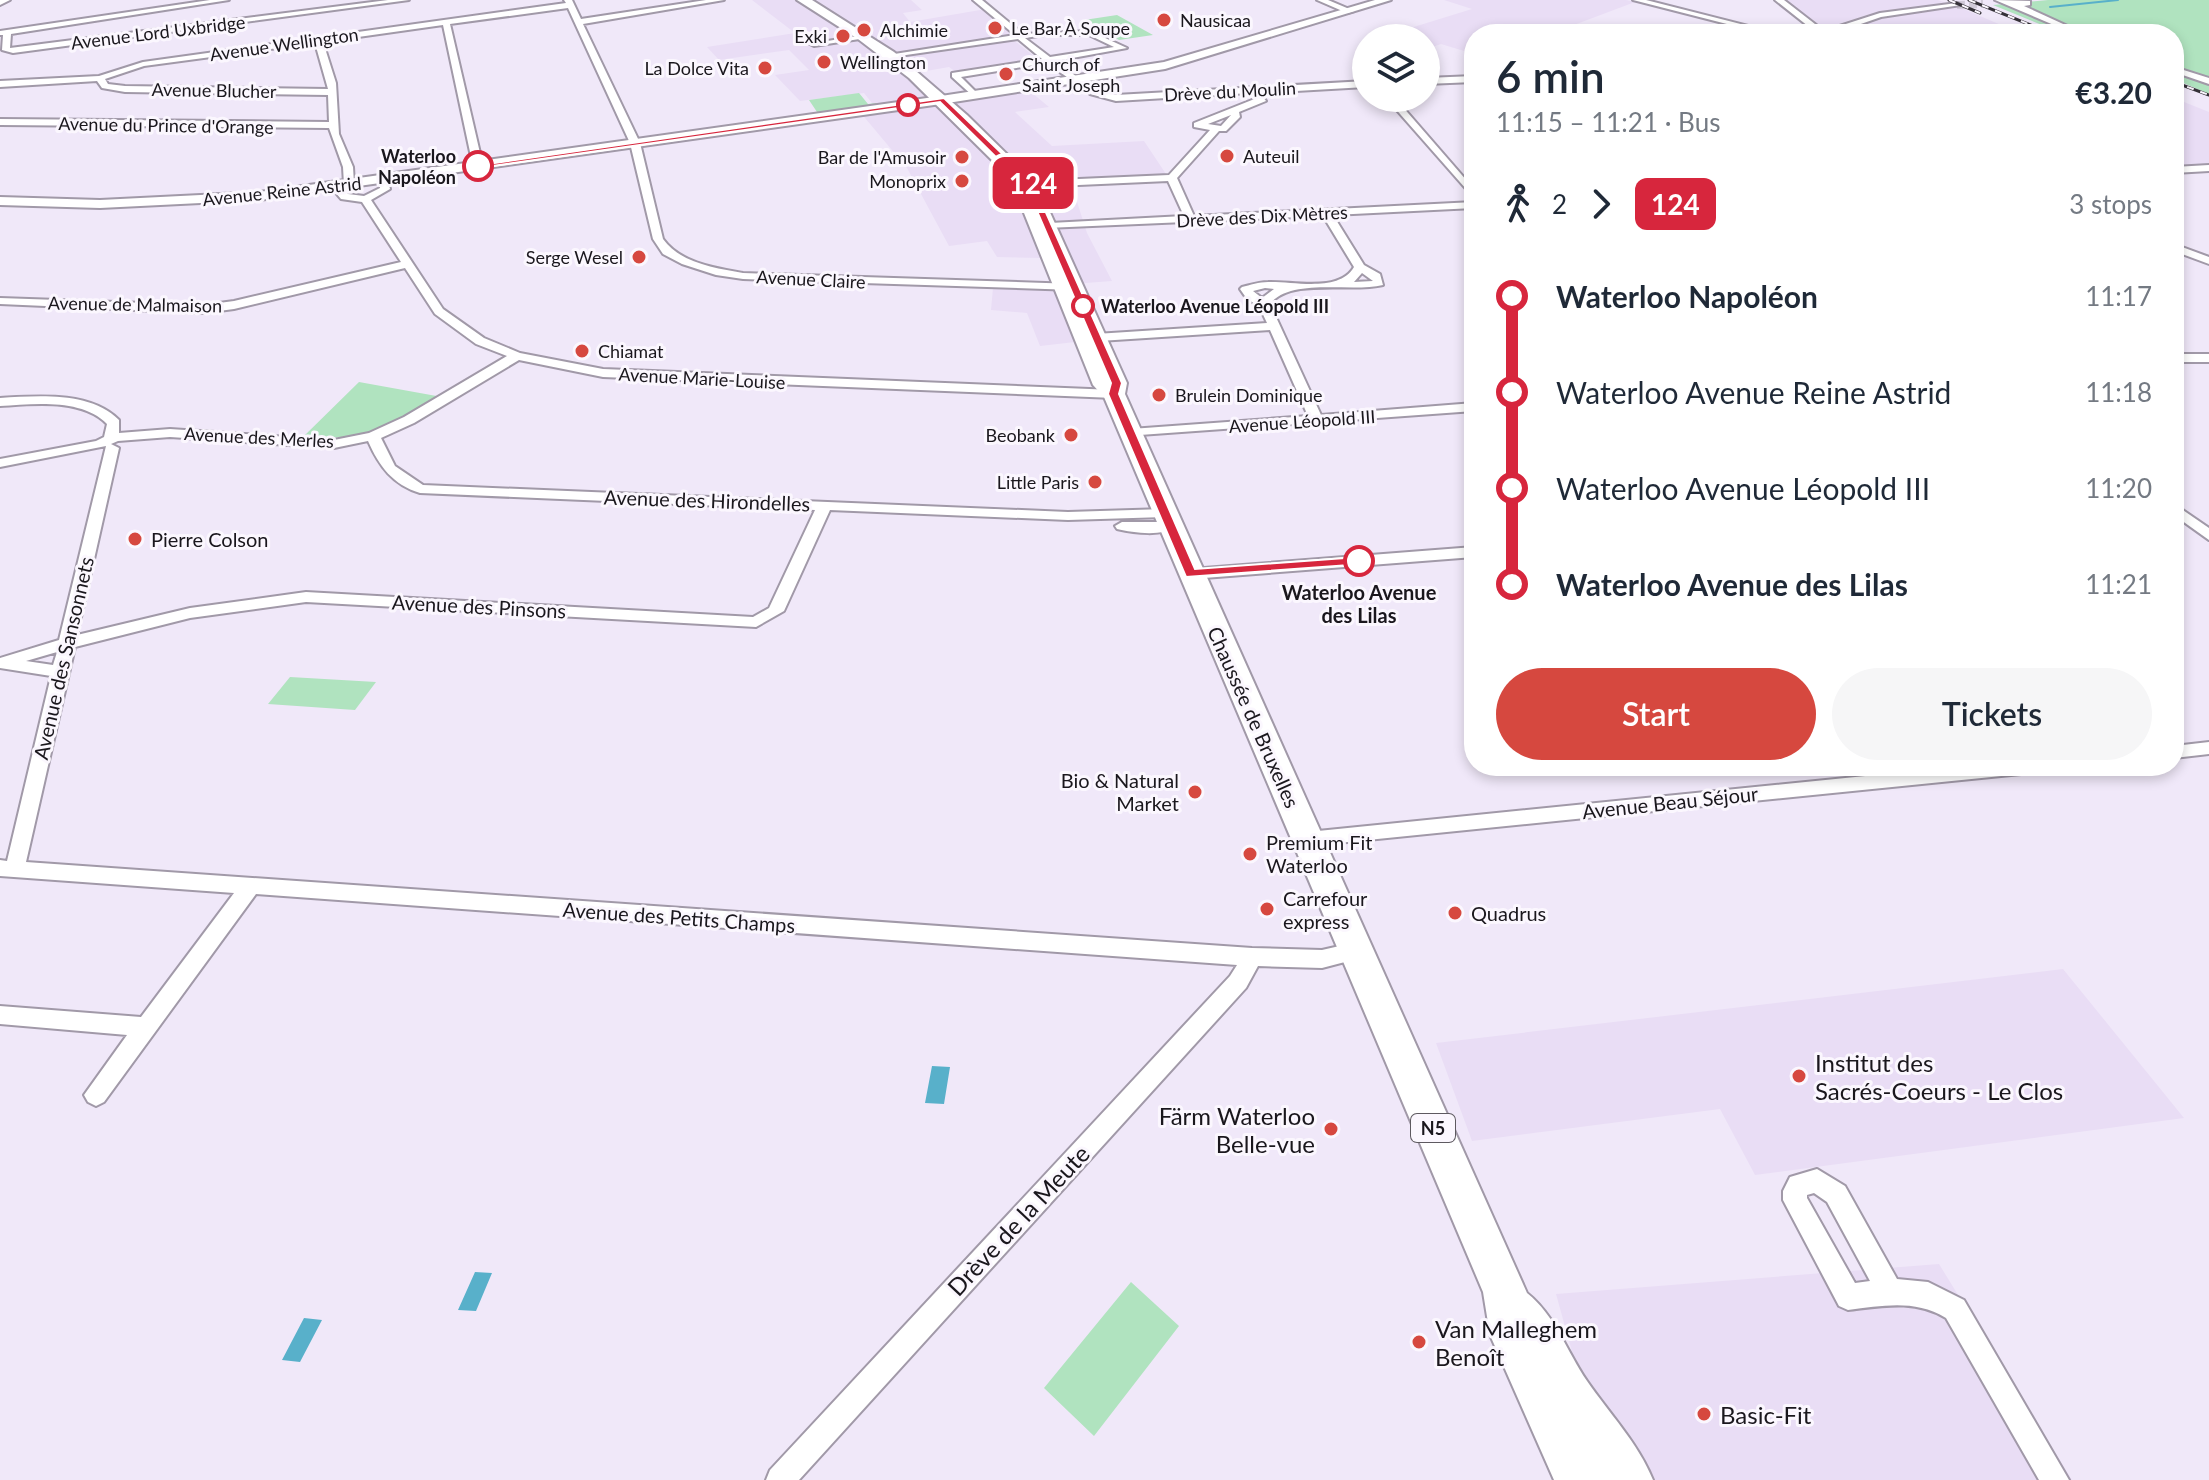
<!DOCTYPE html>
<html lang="en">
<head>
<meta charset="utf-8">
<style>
	body { margin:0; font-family:Lato,sans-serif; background:#f6f6f7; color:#1f2937; height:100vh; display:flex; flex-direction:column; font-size:30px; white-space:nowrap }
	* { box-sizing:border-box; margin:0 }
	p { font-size:26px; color:#747a83 }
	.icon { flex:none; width:44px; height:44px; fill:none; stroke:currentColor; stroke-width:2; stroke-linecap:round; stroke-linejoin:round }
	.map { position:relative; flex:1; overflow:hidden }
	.panel { position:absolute; left:1464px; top:24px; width:720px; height:752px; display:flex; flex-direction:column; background:#fff; border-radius:32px; box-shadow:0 4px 12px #0003 }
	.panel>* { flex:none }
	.badge { padding:0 16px; border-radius:12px; font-size:28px; line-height:52px }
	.controls { position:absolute; left:1352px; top:24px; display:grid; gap:16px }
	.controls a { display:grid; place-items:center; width:88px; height:88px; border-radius:50%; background:#fff; box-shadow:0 4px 12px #0003; font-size:40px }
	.map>.badge { position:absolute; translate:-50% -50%; box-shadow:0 0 0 4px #fff }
	.legs { display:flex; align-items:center; gap:12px; height:88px; padding:0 32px; font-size:26px }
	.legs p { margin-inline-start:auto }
	.headline { display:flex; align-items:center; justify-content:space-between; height:136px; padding:0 32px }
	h1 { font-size:44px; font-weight:600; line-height:60px }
	.primary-button { display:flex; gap:16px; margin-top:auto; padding:16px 32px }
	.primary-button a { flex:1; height:92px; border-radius:48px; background:#d6483f; color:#fff; font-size:32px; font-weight:600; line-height:92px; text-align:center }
	.primary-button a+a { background:#f6f6f7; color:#1f2937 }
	ul { padding:0 32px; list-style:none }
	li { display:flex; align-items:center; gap:28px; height:96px; font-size:30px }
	li i { display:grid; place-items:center; width:12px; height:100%; margin:0 10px; background:currentColor }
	li i::after { content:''; width:20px; height:20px; margin:-10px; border:6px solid; border-radius:50%; background:#fff }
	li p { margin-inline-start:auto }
	li:first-child i { background:linear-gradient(#0000 50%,currentColor 0) }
	li:last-child i { background:linear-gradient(currentColor 50%,#0000 0) }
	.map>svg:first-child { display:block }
</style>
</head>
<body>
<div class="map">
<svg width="2209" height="1480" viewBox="0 0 2209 1480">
	<rect width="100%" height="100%" fill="#f0e8f9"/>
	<path fill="#e9ddf5" d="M752,0H911L922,10L903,13L910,22L986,9L1022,37L1012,39L1039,60L956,72L949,67L909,74L932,100L876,108L864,93L800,101L775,75L809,70L789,50L719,60L707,47L795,33Z
		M1444,0H1626L1635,2L1550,34H1474V54L1441,44L1426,49V38H1378L1472,9Z
		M1784,0H1938L1949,4L1867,15L1822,29Z
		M1959,7L2022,34H1835L1883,16Z
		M1026,88L1049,107L1015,112L1052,146L1144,141L1168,177L1071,183L1087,233L1112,281L1059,285L1084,341L1040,346L1027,313L991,310L993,288L1050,283L1042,258L997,257L987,241L949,246L907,168L860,112Z
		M2174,98L2209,112V164L2174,166Z
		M2063,969L2184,1118L1755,1175L1720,1109L1472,1141L1436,1043Z
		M1939,1264L2072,1480H1641L1589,1413L1556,1294Z"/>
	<path fill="#b0e3bf" d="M2048,0H2209V94L2174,79V34H2064L1993,5Z
		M1117,15L1153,35L1119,40L1084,20Z
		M859,93L868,104L876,103L879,106L827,111L819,115L809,100Z
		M359,382L442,397C394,426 361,442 303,437Z
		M290,677L376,682L355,710L268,704Z
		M1131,1282L1179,1326L1094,1436L1044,1388Z"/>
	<path fill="#58b0ca" d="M932,1066L950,1067L944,1104L925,1103Z
		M475,1272L492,1273L476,1311L458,1310Z
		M304,1318L322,1320L300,1362L282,1360Z"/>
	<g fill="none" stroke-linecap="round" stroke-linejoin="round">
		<path stroke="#58b0ca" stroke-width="2" d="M2050,7L2118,0"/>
		<path stroke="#d0c9d8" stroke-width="8" stroke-dasharray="8 4" stroke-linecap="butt" d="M1957,5L1983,4"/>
		<defs>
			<path id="street" d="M210,0H229L11,34L10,48L388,0H409L13,53L2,50L3,35H0V31Z
				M564,0H572L581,19L706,0H724L583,24L640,143L663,239C680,263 715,268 743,273L1075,284L1081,287L1075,290L743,279L716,275L682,264L663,254L653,239L630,143L568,8L450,24L483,166L478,169L473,166L443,25L323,42L336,83L339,134L353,167L354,184L349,187L344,184L343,167L329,128L0,125V119L329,122L328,95L125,92L102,88L97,81L0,87V81L99,76L143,62L566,3ZM315,43L328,89L125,86L108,84L105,79L144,66Z
				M973,0H982L1023,34L1090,31L1127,48L1056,61L1077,77L1074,82L1047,63L961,77L978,94L974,97L952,77V73L1042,59L1018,39L892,57L888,55L1015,35ZM1044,35H1089L1114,47L1050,57L1025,38Z
				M1317,0H1328L1354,11L1347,13Z
				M1633,0H1646L1780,34H1766Z
				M1775,0H1784L1824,31L1880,13L1957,3L1961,5L1881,17L1832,34H1818Z
				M1995,0L2030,1V5L2024,6L2085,34H2075Z
				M869,34L866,38L814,46L810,44Z
				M2174,67L2209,78V84L2174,72Z
				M1474,76V82L1426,84V78Z
				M1366,81V87L1260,93L1266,101L1239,112L1240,117L1226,131H1219L1177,178L1194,216L1474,202V208L1333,215L1364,265L1380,274L1383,285C1352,293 1291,277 1270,304L1321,415L1474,403V411L1126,436L1124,433L1131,429L1308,416L1270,330L1084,342L1078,338L1080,335L1267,323L1259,306L1247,299L1240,289L1242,287C1250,285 1259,282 1268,282C1293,281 1339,293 1354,267L1323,216L1046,228V224L1050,223L1184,216L1168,181L1034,187L1029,184L1034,181L1169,175L1210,130L1194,127V123L1257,98L1250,93L1116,101L1090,94L1094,91L1116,95ZM1231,115L1221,126L1208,124ZM1362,273L1373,281L1354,282ZM1265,288L1274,289L1262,298L1253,291Z
				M1386,98H1395L1474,189V198Z
				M2209,165V171L2174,173V167Z
				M381,177H387L390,189L371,200L443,309L484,338L520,353L603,369L1114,390L1121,394L1114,398L603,377L519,360L414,423L381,438L395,466L423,485L1068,512L1165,509L1172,513L1165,517L1068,520L830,510L784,611L756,627L306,602L190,618L75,647L26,862L1252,948L1322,950L1357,942L1364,945L1368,951L1364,957L1322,968L1258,966L1246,988L799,1480H766L770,1470L1230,976L1237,965L256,894L104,1102L96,1106L88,1102L84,1095L127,1035L0,1024V1006L141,1017L234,893L0,876V860L7,861L51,676L0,668V658L59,640L106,446L0,467V459L96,441L104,437L107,424C82,398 33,404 0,406V398C38,396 90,391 119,420V433L170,429L334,440L369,433L404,417L507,356L476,344L435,314L405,268L234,309L204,313L0,304V298L204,305L234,301L401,262L362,202L341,199L330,186L339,184L348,194L364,196L380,188ZM170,437L334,448L368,441C379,466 393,485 420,493L815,510L769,608L753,617L306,592L190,608L77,635L119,448L111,444L118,441ZM57,652L53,665L26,661Z
				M2174,244L2209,257V264L2174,251Z
				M2174,354H2209V362H2174Z
				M2174,504L2209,528V540L2174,515Z
				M1122,522H1170L1177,526C1163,537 1134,533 1117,529L1115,526Z
				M1474,547V557L1191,579L1183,574L1191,569Z
				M2209,742V754L2174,758V746Z
				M1965,766H2040L2031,773L1308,846L1301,844L1298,839L1301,834L1308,832Z
				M1817,1169L1845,1186L1897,1279L1928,1282L1964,1300L2069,1480H2039L1946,1318C1914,1299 1883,1306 1848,1310L1839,1306L1783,1200V1191L1790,1177ZM1814,1193L1827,1202L1870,1281L1855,1283L1807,1198V1195Z"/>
			<path id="secondary" d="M0,0H10L0,5Z
				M1375,0H1391L1165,69L941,104L259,200L100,208L0,205V197L100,200L259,192L941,96L1164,62Z"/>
			<path id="primary" d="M797,0H812L894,52L967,115L1017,164L1025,176L1042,184L1039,188L1127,383L1125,394L1527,1293C1555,1315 1567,1352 1587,1381C1609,1413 1638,1443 1653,1480H1554L1490,1335L1483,1292L1104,397L1093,385L1018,198L1004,186L1010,178L909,78L858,39Z"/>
		</defs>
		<use href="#street" stroke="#a199a8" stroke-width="4"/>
		<use href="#secondary" stroke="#a199a8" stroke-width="4"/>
		<use href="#primary" stroke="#a199a8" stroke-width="4"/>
		<use href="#street" fill="#fff" fill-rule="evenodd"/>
		<use href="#secondary" fill="#fff" fill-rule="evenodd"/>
		<use href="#primary" fill="#fff" fill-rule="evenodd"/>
		<defs>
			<path id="rail" d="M1949,0L1980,13
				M1969,0L2053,34
				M2174,82L2209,95"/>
		</defs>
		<use href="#rail" stroke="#353138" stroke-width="3"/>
		<use href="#rail" stroke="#fbf7fe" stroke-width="2" stroke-dasharray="7" stroke-linecap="butt"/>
	</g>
	<path fill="#d7263d" stroke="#fff" stroke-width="2" d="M944,98L1014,165L1023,179L1038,184L1035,188L1122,383L1119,394L1195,569L1359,557L1366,561L1364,564L1186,577L1108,394L1111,383L1027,188L1028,185L1017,182L1008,169L940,102L478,168L474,166Z"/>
	<g fill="#d6483f" stroke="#fbf7fe" stroke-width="3">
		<circle cx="1164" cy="20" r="8"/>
		<circle cx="995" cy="28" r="8"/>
		<circle cx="864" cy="30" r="8"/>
		<circle cx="843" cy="36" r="8"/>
		<circle cx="824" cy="62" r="8"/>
		<circle cx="765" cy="68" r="8"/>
		<circle cx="1006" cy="74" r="8"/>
		<circle cx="1227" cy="156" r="8"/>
		<circle cx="962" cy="157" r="8"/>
		<circle cx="962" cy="181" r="8"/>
		<circle cx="639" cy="257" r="8"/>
		<circle cx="582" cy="351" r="8"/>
		<circle cx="1159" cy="395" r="8"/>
		<circle cx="1071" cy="435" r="8"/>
		<circle cx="1095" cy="482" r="8"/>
		<circle cx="135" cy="539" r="8"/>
		<circle cx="1195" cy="792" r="8"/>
		<circle cx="1250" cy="854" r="8"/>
		<circle cx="1267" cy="909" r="8"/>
		<circle cx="1455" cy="913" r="8"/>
		<circle cx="1799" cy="1076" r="8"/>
		<circle cx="1331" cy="1129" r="8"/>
		<circle cx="1419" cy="1342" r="8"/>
		<circle cx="1704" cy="1414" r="8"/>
	</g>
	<g fill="#fff" stroke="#d7263d" stroke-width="4">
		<circle cx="908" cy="105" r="10"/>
		<circle cx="478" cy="166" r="14"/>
		<circle cx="1083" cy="306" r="10"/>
		<circle cx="1359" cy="561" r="14"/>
	</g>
	<g text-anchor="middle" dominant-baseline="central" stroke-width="6" stroke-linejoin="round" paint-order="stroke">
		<g font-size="18" fill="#1a171d" stroke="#fbf7fe" text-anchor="start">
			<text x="1180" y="20">Nausicaa</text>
			<text x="1011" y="28">Le Bar À Soupe</text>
			<text x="880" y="30">Alchimie</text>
			<text x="827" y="36" text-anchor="end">Exki</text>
			<text x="840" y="62">Wellington</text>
			<text x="1022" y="64">Church of<tspan x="1022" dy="21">Saint Joseph</tspan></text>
			<text x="749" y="68" text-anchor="end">La Dolce Vita</text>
			<text x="1243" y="156">Auteuil</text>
			<text x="946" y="157" text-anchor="end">Bar de l'Amusoir</text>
			<text x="946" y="181" text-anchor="end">Monoprix</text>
			<text x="623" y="257" text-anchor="end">Serge Wesel</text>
			<text x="598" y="351">Chiamat</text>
			<text x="1175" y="395">Brulein Dominique</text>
			<text x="1055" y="435" text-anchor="end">Beobank</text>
			<text x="1079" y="482" text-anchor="end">Little Paris</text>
		</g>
		<g font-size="18" fill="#1a171d" stroke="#fbf7fe">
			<text transform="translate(158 32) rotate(-7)">Avenue Lord Uxbridge</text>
			<text transform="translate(284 44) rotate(-8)">Avenue Wellington</text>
			<text transform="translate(214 90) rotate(1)">Avenue Blucher</text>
			<text transform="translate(1230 91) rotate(-3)">Drève du Moulin</text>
			<text transform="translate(166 125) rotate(1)">Avenue du Prince d'Orange</text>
			<text transform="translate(282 191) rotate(-6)">Avenue Reine Astrid</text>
			<text transform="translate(1262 216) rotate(-3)">Drève des Dix Mètres</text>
			<text transform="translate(811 279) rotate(3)">Avenue Claire</text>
			<text transform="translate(135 304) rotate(1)">Avenue de Malmaison</text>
			<text transform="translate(702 378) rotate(3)">Avenue Marie-Louise</text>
			<text transform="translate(1302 421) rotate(-4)">Avenue Léopold III</text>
			<text transform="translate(259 437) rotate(3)">Avenue des Merles</text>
		</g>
		<g font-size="18" font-weight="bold" fill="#1a171d" stroke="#fbf7fe" text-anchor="end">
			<text x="456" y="156">Waterloo<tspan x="456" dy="21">Napoléon</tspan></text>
			<text x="1101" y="306" text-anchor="start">Waterloo Avenue Léopold III</text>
		</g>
		<rect fill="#fbf7fe" stroke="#5e5a60" stroke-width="2" x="1411" y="1114" width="44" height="28" rx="6"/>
		<g font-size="18" font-weight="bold" fill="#1a171d">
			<text x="1433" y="1128">N5</text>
		</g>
		<g font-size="20" fill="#1a171d" stroke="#fbf7fe">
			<text transform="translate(707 500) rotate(2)">Avenue des Hirondelles</text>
			<text transform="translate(479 606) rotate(3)">Avenue des Pinsons</text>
			<text transform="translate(63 658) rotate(-77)">Avenue des Sansonnets</text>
			<text transform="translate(1254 717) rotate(66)">Chaussée de Bruxelles</text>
			<text transform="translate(1670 802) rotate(-6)">Avenue Beau Séjour</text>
			<text transform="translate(679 917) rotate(4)">Avenue des Petits Champs</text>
		</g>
		<g font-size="20" fill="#1a171d" stroke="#fbf7fe" text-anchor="start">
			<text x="151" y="539">Pierre Colson</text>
			<text x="1179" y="780" text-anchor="end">Bio &amp; Natural<tspan x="1179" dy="23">Market</tspan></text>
			<text x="1266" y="842">Premium Fit<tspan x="1266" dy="23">Waterloo</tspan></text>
			<text x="1283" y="898">Carrefour<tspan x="1283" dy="23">express</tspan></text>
			<text x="1471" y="913">Quadrus</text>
		</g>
		<g font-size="20" font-weight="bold" fill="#1a171d" stroke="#fbf7fe">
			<text x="1359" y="592">Waterloo Avenue<tspan x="1359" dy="23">des Lilas</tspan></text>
		</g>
		<g font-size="24" fill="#1a171d" stroke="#fbf7fe" text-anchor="start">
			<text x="1815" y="1062">Institut des<tspan x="1815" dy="28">Sacrés-Coeurs - Le Clos</tspan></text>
			<text x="1315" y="1115" text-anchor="end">Färm Waterloo<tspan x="1315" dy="28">Belle-vue</tspan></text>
			<text x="1435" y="1328">Van Malleghem<tspan x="1435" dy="28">Benoît</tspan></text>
			<text x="1720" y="1414">Basic-Fit</text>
		</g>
		<g font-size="24" fill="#1a171d" stroke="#fbf7fe">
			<text transform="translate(1018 1220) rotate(-47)">Drève de la Meute</text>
		</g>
	</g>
</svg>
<div class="controls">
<a><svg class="icon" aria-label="layers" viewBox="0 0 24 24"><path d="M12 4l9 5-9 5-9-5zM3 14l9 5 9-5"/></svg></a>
</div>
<b class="badge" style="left:1033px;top:183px;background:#d7263d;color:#fff">124</b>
<section class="panel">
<div class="headline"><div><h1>6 min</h1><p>11:15 – 11:21 · Bus</p></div><b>€3.20</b></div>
<div class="legs"><svg class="icon" aria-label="walk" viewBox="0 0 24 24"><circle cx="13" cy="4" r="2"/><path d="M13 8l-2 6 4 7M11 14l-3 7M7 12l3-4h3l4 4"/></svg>2<svg class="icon" aria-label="forward" viewBox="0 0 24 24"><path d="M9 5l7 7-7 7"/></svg><b class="badge" style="background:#d7263d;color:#fff">124</b><p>3 stops</p></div>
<ul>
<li><i style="color:#d7263d"></i><b>Waterloo Napoléon</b><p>11:17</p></li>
<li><i style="color:#d7263d"></i><span>Waterloo Avenue Reine Astrid</span><p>11:18</p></li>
<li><i style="color:#d7263d"></i><span>Waterloo Avenue Léopold III</span><p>11:20</p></li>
<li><i style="color:#d7263d"></i><b>Waterloo Avenue des Lilas</b><p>11:21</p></li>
</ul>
<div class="primary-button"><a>Start</a><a>Tickets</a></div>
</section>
</div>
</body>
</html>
